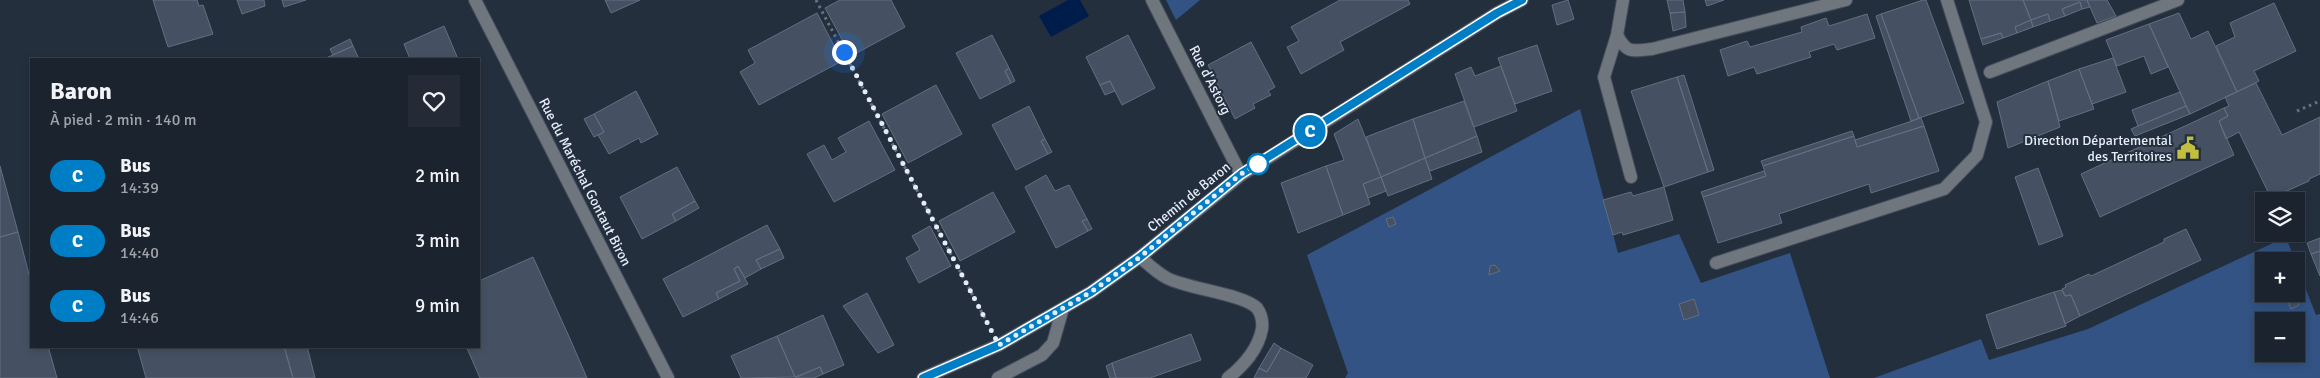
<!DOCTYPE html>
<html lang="fr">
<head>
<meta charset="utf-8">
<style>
	body { margin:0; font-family:Signika,sans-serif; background:#242b36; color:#f1f3f6; height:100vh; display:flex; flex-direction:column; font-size:19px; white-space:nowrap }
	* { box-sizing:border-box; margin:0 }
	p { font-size:16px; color:#a0a4aa }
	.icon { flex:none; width:28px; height:28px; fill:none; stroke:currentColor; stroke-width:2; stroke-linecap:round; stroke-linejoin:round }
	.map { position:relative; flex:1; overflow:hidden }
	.sheet { position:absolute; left:30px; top:58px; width:450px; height:290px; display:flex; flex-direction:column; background:#1b232e; border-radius:0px; box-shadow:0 2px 8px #0003,0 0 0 1px #39404a }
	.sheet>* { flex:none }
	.badge { padding:0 10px; border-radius:16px; font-size:18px; line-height:32px }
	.buttons { position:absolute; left:2255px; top:192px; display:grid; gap:10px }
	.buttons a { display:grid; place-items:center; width:50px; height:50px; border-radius:0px; background:#1b232e; box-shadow:0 2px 8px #0003,0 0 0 1px #39404a; font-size:25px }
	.you { position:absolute; width:25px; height:25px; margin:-12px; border:4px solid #fff; border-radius:50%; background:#1a73e8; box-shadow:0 0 0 8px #1a73e833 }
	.map>.badge { position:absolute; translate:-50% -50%; box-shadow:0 0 0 2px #fff }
	.round { display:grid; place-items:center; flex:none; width:52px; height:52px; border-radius:0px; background:#242b36 }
	.overview { display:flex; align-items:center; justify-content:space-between; height:85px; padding:0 20px }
	h1 { font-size:24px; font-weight:800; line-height:38px }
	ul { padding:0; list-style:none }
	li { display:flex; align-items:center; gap:15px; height:65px; padding:0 20px }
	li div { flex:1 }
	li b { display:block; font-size:19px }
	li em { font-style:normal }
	li .badge { min-width:55px; font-weight:700; text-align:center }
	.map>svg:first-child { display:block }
</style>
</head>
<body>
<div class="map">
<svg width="2320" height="378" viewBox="0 0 2320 378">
	<rect width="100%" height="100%" fill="#242f3e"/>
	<path fill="#325383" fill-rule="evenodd" d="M1166,0H1200L1176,20Z
		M1580,109L1618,253L1679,234L1701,283L1790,253L1830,378H1345L1348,373L1307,255Z
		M2286,237L2295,261H2264V294H2296V264L2316,315L2320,314V378H1874L1981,339L1989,360L2088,329ZM2264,321H2296V354H2264Z"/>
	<path fill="#001c4b" d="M1068,0H1080L1089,16L1051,37L1039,16Z"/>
	<path fill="#455162" stroke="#626f81" d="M153,0H197L199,6L203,5L213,34L168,47Z
		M237,0H264L265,6L242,14Z
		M282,0H306L284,7Z
		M605,0H640L611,13Z
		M840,0H891L905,27L851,56L825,8Z
		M1408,0L1410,4L1340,42L1344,50L1301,74L1287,47L1299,41L1291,27L1340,0Z
		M1568,0L1574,19L1557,25L1552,5Z
		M1667,0H1683L1685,12L1670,13Z
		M1705,0H1724L1707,6Z
		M1923,0H1926L1964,103L1919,118L1881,14Z
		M1969,0H2023L2031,20L2015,27L2017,33L2003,38L2001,33L1981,39Z
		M2023,0H2087L2090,7L2082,9L2080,2L2062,9L2065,16L2050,21L2048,14L2031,20Z
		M2087,0H2107L2116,16L2097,23Z
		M2080,2L2082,9L2065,16L2062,9Z
		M2274,3L2296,51L2254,71L2259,81L2237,92L2216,46L2235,37L2230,23Z
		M1685,12L1686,27L1673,31L1670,13Z
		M817,13L842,61L759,105L740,72L755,63L748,50Z
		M2179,13L2191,39L2208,31L2237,92L2190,114L2149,24Z
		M1867,14L1875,38L1837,50L1834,44L1809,52L1811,57L1757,74L1754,67L1728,76L1720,50L1747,41L1750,47L1802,32L1801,27L1826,18L1829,26Z
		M1881,14L1919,118L1911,121L1876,16Z
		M2048,14L2050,21L2033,27L2031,20Z
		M2031,20L2033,27L2017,33L2015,27Z
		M2149,24L2168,67L2151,74L2144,56L2117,66L2106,40Z
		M444,26L458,59H410L404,44Z
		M2001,33L2003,38L1983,45L1981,39Z
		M992,35L1009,68L1005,71L1011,83L980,99L956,53Z
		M1128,35L1155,88L1122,105L1110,81L1100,85L1086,57Z
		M350,39L353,46L333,55L330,49Z
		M1251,42L1275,87L1268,91L1271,95L1253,104L1255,108L1235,119L1208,65Z
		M1537,45L1552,91L1515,104L1498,58Z
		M353,46L359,59H327L326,58Z
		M2113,58L2126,92L2092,104L2079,69Z
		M1501,66L1517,111L1474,127L1455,74L1471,67L1475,76Z
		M1009,68L1015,81L1011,83L1005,71Z
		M2079,69L2094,109L2059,121L2048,81Z
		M1684,75L1714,170L1708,172L1677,77Z
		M1677,77L1708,172L1664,187L1631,91Z
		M1110,81L1115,91L1105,95L1100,85Z
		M2048,81L2060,127L2008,148L1997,102Z
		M2256,83L2282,135L2320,117V174L2309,179V181L2271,198L2239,132L2226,139L2219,121L2228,116L2224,108L2229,106L2225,97Z
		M936,85L962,134L908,163L882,114Z
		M636,91L658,134L641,143L639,138L609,154L598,135L604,132L594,114Z
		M2180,92L2186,106L2138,126L2132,110Z
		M1464,101L1477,136L1425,158L1413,119Z
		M1029,106L1045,139L1041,141L1048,154L1016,170L992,125Z
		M2186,106L2190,114L2135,136L2131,129Z
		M2224,108L2228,116L2219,121L2234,155L2100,217L2081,174Z
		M594,114L604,132L594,137L584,119Z
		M1921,118L1924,126L1857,147L1855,140Z
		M1358,119L1381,177L1363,184L1370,204L1343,215L1326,166L1344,160L1334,134Z
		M1413,119L1425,158L1381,177L1366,137Z
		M869,121L895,170L834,202L807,154L824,145L832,160L846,152L838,138Z
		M1924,126L1939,171L1871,193L1869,184L1779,214L1782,223L1718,243L1703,197L1766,176L1763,166L1854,136L1857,147Z
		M1852,131L1854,136L1763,166L1761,161Z
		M1477,136L1482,152L1430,171L1425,158Z
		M1045,139L1052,152L1048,154L1041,141Z
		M1425,158L1432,179L1388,196L1381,177Z
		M0,166L18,232L0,237Z
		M1326,166L1343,215L1298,233L1281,183Z
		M677,167L695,201L672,214L676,221L642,239L620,197Z
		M2038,168L2063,236L2039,245L2015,177Z
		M1764,171L1766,176L1703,197L1701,192Z
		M1046,175L1055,191L1069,185L1087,219L1082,221L1088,231L1056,248L1025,187Z
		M1381,177L1386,191L1368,198L1363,184Z
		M1664,187L1673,220L1623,235L1622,232L1613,235L1603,200L1631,192L1633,196Z
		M993,192L1015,232L960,261L939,221Z
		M695,201L699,208L676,221L672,214Z
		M1393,217L1396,224L1389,227L1386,219Z
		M1087,219L1092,229L1088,231L1082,221Z
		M767,225L780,249L756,260L761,269L745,278L738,266L734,269L740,281L716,293L719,299L683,317L663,279Z
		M930,226L951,266L919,283L906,258L920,250L912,236Z
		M2186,229L2201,260L2080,316L2071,295L2065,296L2062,289L2066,287L2065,285L2089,274L2091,276L2164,242V239Z
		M18,232L31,282V346H48L57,378H0V237Z
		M2320,238V251L2311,254L2307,243Z
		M780,249L784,258L761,269L756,260Z
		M2320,251V276L2311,254Z
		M533,257L571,341L587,378H480L466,346H479V281Z
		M1495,265L1500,271L1489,275L1490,266Z
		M738,266L748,284L719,299L716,293L740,281L734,269Z
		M2062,290L2065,296L2071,295L2080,316L2065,324L2054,292Z
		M2054,292L2066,326L1997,349L1986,315Z
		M867,293L894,345L878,353L843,306Z
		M2285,294H2294L2299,305L2291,309Z
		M1694,299L1699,315L1684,320L1679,304Z
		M823,315L844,365L823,374L820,367L795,377L777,336Z
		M1191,334L1201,360L1150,378H1116L1112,363Z
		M777,336L795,377L741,378L731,356Z
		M1274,343L1281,348L1267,372L1259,368Z
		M137,346H284L293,378H146Z
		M284,346H307L315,378H293Z
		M1281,348L1313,365L1306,378H1254L1259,368L1267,372Z
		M1112,363L1116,378H1110L1106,366Z
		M820,367L823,374L814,378H795Z"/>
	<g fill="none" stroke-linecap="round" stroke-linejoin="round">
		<defs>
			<path id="minor" d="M475,0L668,378
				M1152,0L1241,175
				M1623,0L1617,35L1604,77L1631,177
				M1617,35C1627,54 1632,51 1652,49L1846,0
				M1990,72L2178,0
				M1140,257C1148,264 1157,273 1167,278C1188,289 1243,294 1257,308C1262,315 1263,321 1262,329C1258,350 1244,365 1228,378
				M1716,263L1944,189L1977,155L1986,122L1947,0
				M923,378L999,345L1091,292L1140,257L1241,175L1497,13L1522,0
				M998,378L1042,355L1053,343L1063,308"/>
		</defs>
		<use href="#minor" stroke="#434d5c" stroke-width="14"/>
		<path stroke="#68727f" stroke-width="3" stroke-dasharray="2.5 4" stroke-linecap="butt" d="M816,0L988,324
			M2297,111L2320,101"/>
		<use href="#minor" stroke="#70767e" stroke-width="12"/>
	</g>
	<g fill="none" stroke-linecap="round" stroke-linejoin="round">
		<defs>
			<path id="line" d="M923,378L999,345L1091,292L1140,257L1241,174L1497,13L1522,0"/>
		</defs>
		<use href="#line" stroke="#fff" stroke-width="11"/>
		<use href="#line" stroke="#007ec5" stroke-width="8"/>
		<path stroke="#e5ecf7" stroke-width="5" stroke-dasharray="0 9" d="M844,52L999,345L1091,292L1140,257L1241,174L1258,164"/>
	</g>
	<defs>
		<symbol id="civic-bare" viewBox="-9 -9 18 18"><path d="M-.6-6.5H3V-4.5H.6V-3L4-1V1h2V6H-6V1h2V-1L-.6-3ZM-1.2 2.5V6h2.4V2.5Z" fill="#c1be40" stroke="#242f3e" stroke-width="2.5" paint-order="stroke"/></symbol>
	</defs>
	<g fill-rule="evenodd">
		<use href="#civic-bare" x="2172" y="132" width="32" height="32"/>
	</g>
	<circle fill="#fff" stroke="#007ec5" stroke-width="2.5" cx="1258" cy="164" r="10"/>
	<g text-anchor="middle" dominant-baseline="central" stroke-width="4" stroke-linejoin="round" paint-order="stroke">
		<g font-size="14" fill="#e5ecf7" stroke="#242f3e">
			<text transform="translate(1210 80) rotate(63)">Rue d'Astorg</text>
			<text transform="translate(585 182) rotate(63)">Rue du Maréchal Gontaut Biron</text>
			<text transform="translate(1189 197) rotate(-39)">Chemin de Baron</text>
		</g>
		<g font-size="14" fill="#e5ecf7" stroke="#242f3e" text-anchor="end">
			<text x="2172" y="140">Direction Départemental<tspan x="2172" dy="16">des Territoires</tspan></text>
		</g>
	</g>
</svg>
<div class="buttons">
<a><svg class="icon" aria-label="layers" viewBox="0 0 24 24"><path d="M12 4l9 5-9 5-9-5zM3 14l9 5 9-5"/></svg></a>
<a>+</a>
<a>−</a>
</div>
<div class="you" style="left:844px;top:52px"></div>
<b class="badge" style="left:1310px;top:131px;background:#007ec5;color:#fff">C</b>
<section class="sheet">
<div class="overview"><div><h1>Baron</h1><p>À pied · 2 min · 140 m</p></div><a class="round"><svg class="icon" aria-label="heart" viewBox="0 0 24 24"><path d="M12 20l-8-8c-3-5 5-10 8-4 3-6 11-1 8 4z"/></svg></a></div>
<ul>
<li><span class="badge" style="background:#007ec5;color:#fff">C</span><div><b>Bus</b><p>14:39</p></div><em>2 min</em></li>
<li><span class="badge" style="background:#007ec5;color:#fff">C</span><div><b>Bus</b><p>14:40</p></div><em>3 min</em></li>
<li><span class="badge" style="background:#007ec5;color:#fff">C</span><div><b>Bus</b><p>14:46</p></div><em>9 min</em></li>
</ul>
</section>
</div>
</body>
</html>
